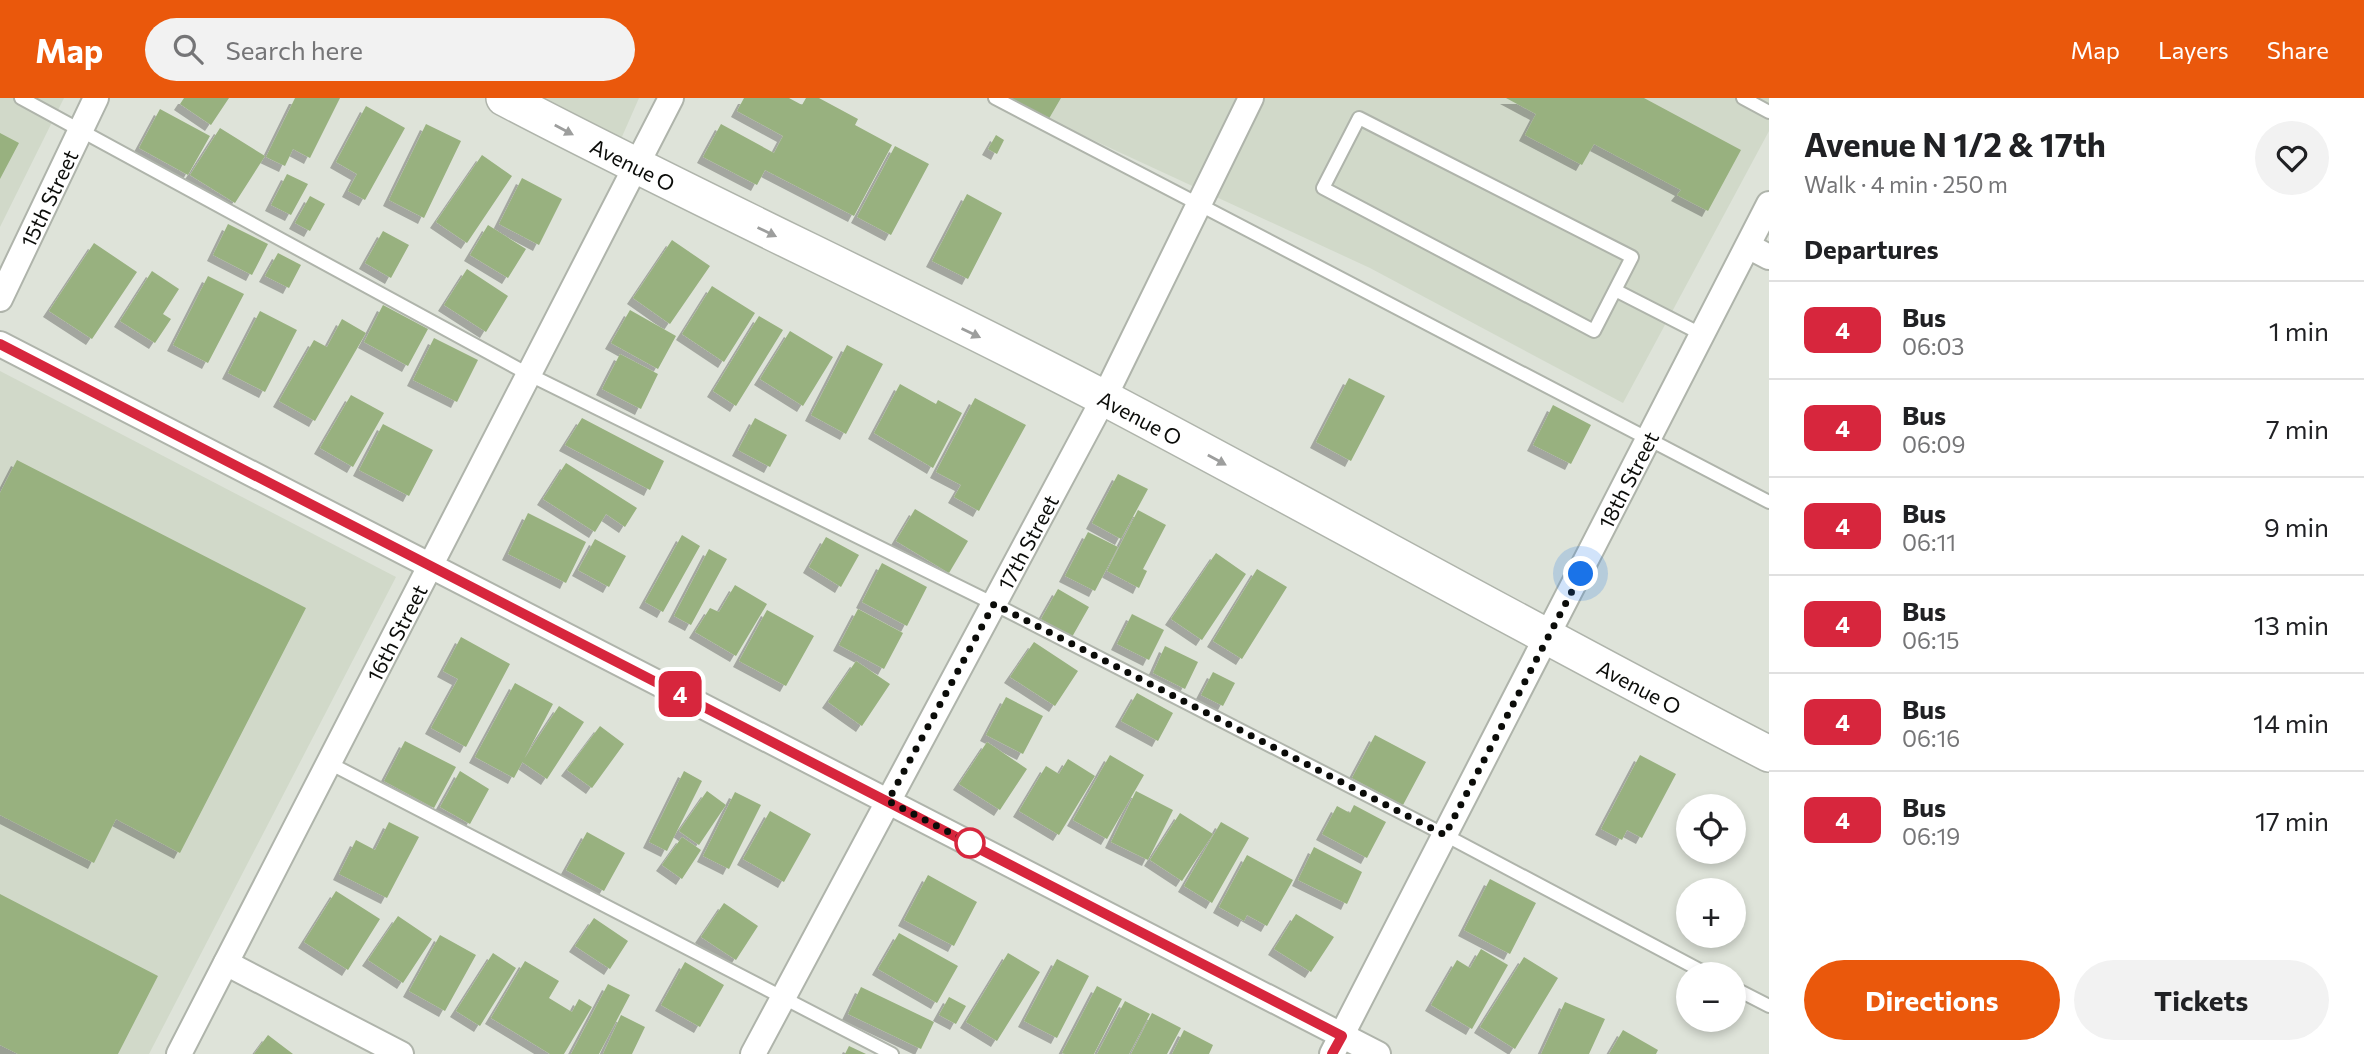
<!DOCTYPE html>
<html lang="en">
<head>
<meta charset="utf-8">
<style>
	body { margin:0; font-family:Commissioner,sans-serif; background:#f2f2f2; color:#202124; height:100vh; display:flex; flex-direction:column; font-size:26px; white-space:nowrap }
	* { box-sizing:border-box; margin:0 }
	p { font-size:23px; color:#757577 }
	.icon { flex:none; width:38px; height:38px; fill:none; stroke:currentColor; stroke-width:2; stroke-linecap:round; stroke-linejoin:round }
	.map { position:relative; flex:1; overflow:hidden }
	.side { display:flex; flex-direction:column; background:#fff; width:595px }
	.side>* { flex:none }
	.badge { padding:0 14px; border-radius:10px; font-size:24px; line-height:46px }
	.tools { position:absolute; left:1676px; top:696px; display:grid; gap:14px }
	.tools a { display:grid; place-items:center; width:70px; height:70px; border-radius:50%; background:#fff; box-shadow:0 4px 10px #0003; font-size:35px }
	.you { position:absolute; width:35px; height:35px; margin:-18px; border:5px solid #fff; border-radius:50%; background:#1a73e8; box-shadow:0 0 0 10px #1a73e833 }
	.map>.badge { position:absolute; translate:-50% -50%; box-shadow:0 0 0 4px #fff }
	h2 { padding:0 35px; font-size:26px; line-height:63px }
	.round { display:grid; place-items:center; flex:none; width:74px; height:74px; border-radius:37px; background:#f2f2f2 }
	.overview { display:flex; align-items:center; justify-content:space-between; height:119px; padding:0 35px }
	h1 { font-size:33px; font-weight:700; line-height:52px }
	.action { display:flex; gap:14px; margin-top:auto; padding:14px 35px }
	.action a { flex:1; height:80px; border-radius:42px; background:#ea580c; color:#fff; font-size:28px; font-weight:700; line-height:80px; text-align:center }
	.action a+a { background:#f2f2f2; color:#202124 }
	ul { padding:0; list-style:none }
	li { display:flex; align-items:center; gap:21px; height:98px; padding:0 35px; border-top:2px solid #e0e0e0 }
	li div { flex:1 }
	li b { display:block; font-size:26px }
	li em { font-style:normal }
	li .badge { min-width:77px; font-weight:700; text-align:center }
	header { display:flex; align-items:center; gap:42px; box-sizing:border-box; height:98px; padding:0 35px; background:#ea580c; color:#fff }
	header strong { font-size:33px }
	nav { display:flex; gap:38px; margin-inline-start:auto; font-size:24px }
	.search { width:490px; height:63px; background:#f2f2f2; display:flex; align-items:center; gap:18px; box-sizing:border-box; padding:0 24px; border-radius:38px; color:#757577; font-size:26px }
	main { display:flex; flex:1; min-height:0 }
	.map>svg:first-child { display:block }
</style>
</head>
<body>
<header>
<strong>Map</strong>
<div class="search"><svg class="icon" aria-label="search" viewBox="0 0 24 24"><circle cx="10" cy="10" r="6"/><path d="M15 15l6 6"/></svg>Search here</div>
<nav><a>Map</a><a>Layers</a><a>Share</a></nav>
</header>
<main>
<div class="map">
<svg width="1769" height="956" viewBox="0 0 1769 956">
	<defs>
		<filter id="shadow"><feDropShadow dx="-6" dy="6" stdDeviation="0" flood-color="#0004"/></filter>
	</defs>
	<rect width="100%" height="100%" fill="#dee3d9"/>
	<path fill="#d1d9c9" d="M0,0H64L0,129Z
		M543,0H639L621,41Z
		M1002,0H1769V33L1623,305L1370,170Z
		M0,273L396,479L149,956H0Z"/>
	<path fill="#98b17f" filter="url(#shadow)" d="M184,0H229L211,27L180,6Z
		M295,0H340L310,60L293,51L285,68L266,59Z
		M744,0H789L802,7L806,0H819L858,21L855,27L892,47L854,118L765,72L757,87L703,59L721,26L774,55L783,38L737,13Z
		M1005,0H1061L1047,24Z
		M1506,0H1644L1741,52L1708,113L1677,97L1681,92L1594,46L1582,67L1525,37L1536,16Z
		M366,8L405,30L365,102L348,93L357,76L336,64Z
		M160,11L210,38L188,77L139,50Z
		M426,26L461,43L424,120L389,102Z
		M220,30L265,58L235,105L190,77Z
		M0,35L19,45L0,81Z
		M996,37L1004,42L997,56L988,51Z
		M895,48L929,66L891,137L857,119Z
		M482,57L512,78L467,145L436,124Z
		M287,76L308,86L291,117L271,107Z
		M522,80L562,101L539,147L499,126Z
		M967,96L1002,115L968,181L932,163Z
		M310,98L325,106L310,133L295,125Z
		M228,126L268,146L252,177L213,157Z
		M488,127L526,151L508,180L470,157Z
		M383,133L409,147L391,180L365,165Z
		M672,142L710,168L670,226L633,200Z
		M94,145L137,174L92,241L49,213Z
		M278,155L301,167L289,190L265,178Z
		M467,171L508,198L486,234L444,207Z
		M152,173L179,191L163,216L171,221L155,245L120,223Z
		M208,178L244,196L208,265L173,247Z
		M712,188L755,215L724,264L682,236Z
		M383,207L428,231L408,268L364,244Z
		M630,212L676,238L658,271L611,245Z
		M260,213L297,232L265,294L228,275Z
		M759,218L783,232L736,308L713,293Z
		M342,221L366,235L315,323L279,303L314,242L327,249Z
		M790,233L833,259L803,308L760,281Z
		M434,240L478,262L457,304L413,282Z
		M847,247L883,266L846,336L811,317Z
		M620,256L658,276L641,311L602,291Z
		M1349,280L1385,298L1351,363L1316,344Z
		M900,286L936,306L938,302L962,315L933,370L874,335Z
		M351,297L384,315L353,369L320,350Z
		M975,300L1026,327L979,413L954,399L961,387L936,374Z
		M1553,307L1591,327L1571,366L1533,347Z
		M582,320L664,363L650,392L565,347Z
		M755,320L787,337L770,369L738,352Z
		M383,326L433,352L409,398L359,372Z
		M17,362L306,510L180,755L116,721L94,765L0,717V395Z
		M566,365L637,410L625,429L606,416L595,434L543,401Z
		M1118,376L1148,391L1121,441L1092,425Z
		M915,411L968,443L949,475L896,443Z
		M1138,412L1166,427L1143,471L1147,473L1139,490L1107,473Z
		M528,415L586,444L566,485L508,456Z
		M1088,434L1118,449L1095,493L1065,478Z
		M682,437L700,448L663,514L645,504Z
		M826,439L859,457L841,489L809,469Z
		M595,441L626,458L609,489L578,472Z
		M709,451L727,461L691,527L674,518Z
		M1216,455L1246,476L1202,542L1171,521Z
		M882,465L927,489L907,528L862,504Z
		M1257,471L1287,489L1242,561L1213,543Z
		M735,487L767,506L736,558L695,534L710,510L719,514Z
		M1058,491L1089,509L1072,539L1041,521Z
		M858,511L903,535L884,571L839,547Z
		M767,512L814,538L786,588L739,563Z
		M1132,516L1164,532L1149,562L1117,546Z
		M461,539L510,566L466,649L431,630L458,581L443,573Z
		M1034,544L1078,573L1055,608L1010,579Z
		M1165,548L1198,564L1185,591L1153,575Z
		M856,563L890,586L862,628L828,604Z
		M1213,574L1235,585L1223,608L1201,597Z
		M515,585L553,606L514,680L475,659Z
		M1137,595L1173,615L1158,643L1121,623Z
		M1006,599L1043,618L1023,656L986,637Z
		M559,608L584,624L547,681L522,664Z
		M600,628L624,646L592,690L567,672Z
		M1375,637L1426,664L1403,707L1352,680Z
		M405,643L456,669L434,710L384,683Z
		M987,644L1027,671L1000,712L959,686Z
		M1110,657L1144,677L1107,741L1073,722Z
		M1640,657L1676,676L1642,740L1627,732L1622,742L1601,731Z
		M1068,661L1095,678L1059,737L1019,713L1046,668L1059,676Z
		M460,673L489,691L470,726L440,709Z
		M684,673L702,683L667,753L649,744Z
		M707,693L726,707L699,747L679,733Z
		M1136,693L1173,712L1148,762L1111,744Z
		M735,694L761,707L729,771L703,758Z
		M1354,707L1386,724L1367,760L1322,736L1337,708L1350,715Z
		M770,713L811,736L784,784L743,761Z
		M1180,715L1213,736L1182,783L1150,762Z
		M389,724L419,739L387,800L339,776L356,742L375,752Z
		M1221,724L1249,740L1212,805L1184,788Z
		M587,734L625,755L604,793L566,772Z
		M682,739L701,752L682,781L662,767Z
		M1314,749L1362,774L1347,806L1298,782Z
		M1247,757L1293,782L1267,828L1247,817L1244,823L1219,809Z
		M928,777L977,804L954,848L904,822Z
		M1490,781L1536,805L1510,856L1464,832Z
		M336,793L380,821L348,872L304,844Z
		M0,796L158,878L118,956H18L0,947Z
		M724,805L758,828L736,862L701,839Z
		M1296,816L1334,839L1311,874L1274,851Z
		M398,818L432,841L403,885L368,862Z
		M594,820L628,843L610,871L575,848Z
		M899,835L958,868L937,905L878,871Z
		M440,837L476,857L445,913L409,893Z
		M1481,851L1508,867L1472,931L1431,907L1457,862L1470,870Z
		M493,855L516,870L480,928L456,913Z
		M1008,855L1040,874L997,943L966,924Z
		M1524,859L1558,880L1515,951L1480,929Z
		M1057,861L1089,878L1057,940L1024,923Z
		M525,863L559,883L549,900L572,914L579,901L592,909L564,956H550L491,920Z
		M685,864L724,887L700,929L661,907Z
		M608,886L630,897L599,956H571Z
		M1097,888L1122,901L1094,956H1065L1062,955Z
		M861,889L934,924L921,951L848,916Z
		M949,899L966,908L956,926L939,917Z
		M1125,903L1150,916L1129,956H1097Z
		M1565,904L1605,921L1589,956H1541Z
		M1152,915L1181,930L1167,956H1131Z
		M621,917L645,929L632,956H603Z
		M1184,932L1213,947L1209,956H1172Z
		M1623,932L1658,952L1656,956H1609Z
		M268,937L293,956H254Z
		M849,948L866,956H845Z"/>
	<g fill="none" stroke-linecap="round" stroke-linejoin="round">
		<defs>
			<path id="lane" d="M21,0L528,276L994,506L1445,737L1709,877
				M995,0L1769,404
				M1743,0L1769,14
				M1359,20L1632,159L1594,233L1323,90Z
				M1615,192L1703,237
				M329,665L892,956
				M1734,890L1769,908"/>
			<g id="street">
				<path d="M1748,148L1769,159"/>
				<path id="s1" d="M0,201L96,0"/>
				<path d="M0,246L1378,956"/>
				<path d="M226,865L401,956"/>
				<path id="s2" d="M179,956L671,0"/>
				<path id="s3" d="M753,956L1104,300L1251,0"/>
				<path id="s4" d="M1332,956L1769,106"/>
			</g>
			<g id="secondary">
				<path id="s5" d="M504,0C702,104 907,197 1106,301C1328,418 1546,541 1769,656"/>
			</g>
		</defs>
		<use href="#lane" stroke="#afb4ab" stroke-width="16"/>
		<use href="#street" stroke="#afb4ab" stroke-width="28"/>
		<use href="#secondary" stroke="#afb4ab" stroke-width="38"/>
		<use href="#lane" stroke="#fff" stroke-width="12"/>
		<use href="#street" stroke="#fff" stroke-width="24"/>
		<use href="#secondary" stroke="#fff" stroke-width="35"/>
	</g>
	<defs><path id="oneway-solid" d="M-6-.8H1V-3.2L6.5 0L1 3.2V.8H-6Z" transform="scale(1.75)"/></defs>
	<g fill="#9d9e9d">
		<use href="#oneway-solid" transform="translate(564 32) rotate(28)"/>
		<use href="#oneway-solid" transform="translate(767 134) rotate(26)"/>
		<use href="#oneway-solid" transform="translate(971 235) rotate(26)"/>
		<use href="#oneway-solid" transform="translate(1217 362) rotate(29)"/>
	</g>
	<g fill="none" stroke-linecap="round" stroke-linejoin="round">
		<defs>
			<path id="line" d="M0,246L1342,938L1332,956"/>
		</defs>
		<use href="#line" stroke="#fff" stroke-width="16"/>
		<use href="#line" stroke="#d7263d" stroke-width="10"/>
		<path stroke="#0b0c09" stroke-width="7" stroke-dasharray="0 12.6" d="M970,745L888,703L994,506L1445,737L1581,476"/>
	</g>
	<circle fill="#fff" stroke="#d7263d" stroke-width="3.5" cx="970" cy="745" r="14"/>
	<g text-anchor="middle" dominant-baseline="central" stroke-width="5" stroke-linejoin="round" paint-order="stroke">
		<g font-size="21" fill="#0b0c09" stroke="#dee3d9">
			<text stroke="none"><textPath href="#s5" startOffset="145">Avenue O</textPath></text>
			<text stroke="none"><textPath href="#s1" startOffset="112">15th Street</textPath></text>
			<text stroke="none"><textPath href="#s5" startOffset="712">Avenue O</textPath></text>
			<text stroke="none"><textPath href="#s4" startOffset="646">18th Street</textPath></text>
			<text stroke="none"><textPath href="#s3" startOffset="581">17th Street</textPath></text>
			<text stroke="none"><textPath href="#s2" startOffset="474">16th Street</textPath></text>
			<text stroke="none"><textPath href="#s5" startOffset="1279">Avenue O</textPath></text>
		</g>
	</g>
</svg>
<div class="tools">
<a><svg class="icon" aria-label="locate" viewBox="0 0 24 24"><circle cx="12" cy="12" r="6"/><path d="M12 2v4M12 18v4M2 12h4M18 12h4"/></svg></a>
<a>+</a>
<a>−</a>
</div>
<div class="you" style="left:1581px;top:476px"></div>
<b class="badge" style="left:680px;top:596px;background:#d7263d;color:#fff">4</b>
</div>
<section class="side">
<div class="overview"><div><h1>Avenue N 1/2 &amp; 17th</h1><p>Walk · 4 min · 250 m</p></div><a class="round"><svg class="icon" aria-label="heart" viewBox="0 0 24 24"><path d="M12 20l-8-8c-3-5 5-10 8-4 3-6 11-1 8 4z"/></svg></a></div>
<h2>Departures</h2>
<ul>
<li><span class="badge" style="background:#d7263d;color:#fff">4</span><div><b>Bus</b><p>06:03</p></div><em>1 min</em></li>
<li><span class="badge" style="background:#d7263d;color:#fff">4</span><div><b>Bus</b><p>06:09</p></div><em>7 min</em></li>
<li><span class="badge" style="background:#d7263d;color:#fff">4</span><div><b>Bus</b><p>06:11</p></div><em>9 min</em></li>
<li><span class="badge" style="background:#d7263d;color:#fff">4</span><div><b>Bus</b><p>06:15</p></div><em>13 min</em></li>
<li><span class="badge" style="background:#d7263d;color:#fff">4</span><div><b>Bus</b><p>06:16</p></div><em>14 min</em></li>
<li><span class="badge" style="background:#d7263d;color:#fff">4</span><div><b>Bus</b><p>06:19</p></div><em>17 min</em></li>
</ul>
<div class="action"><a>Directions</a><a>Tickets</a></div>
</section>
</main>
</body>
</html>
